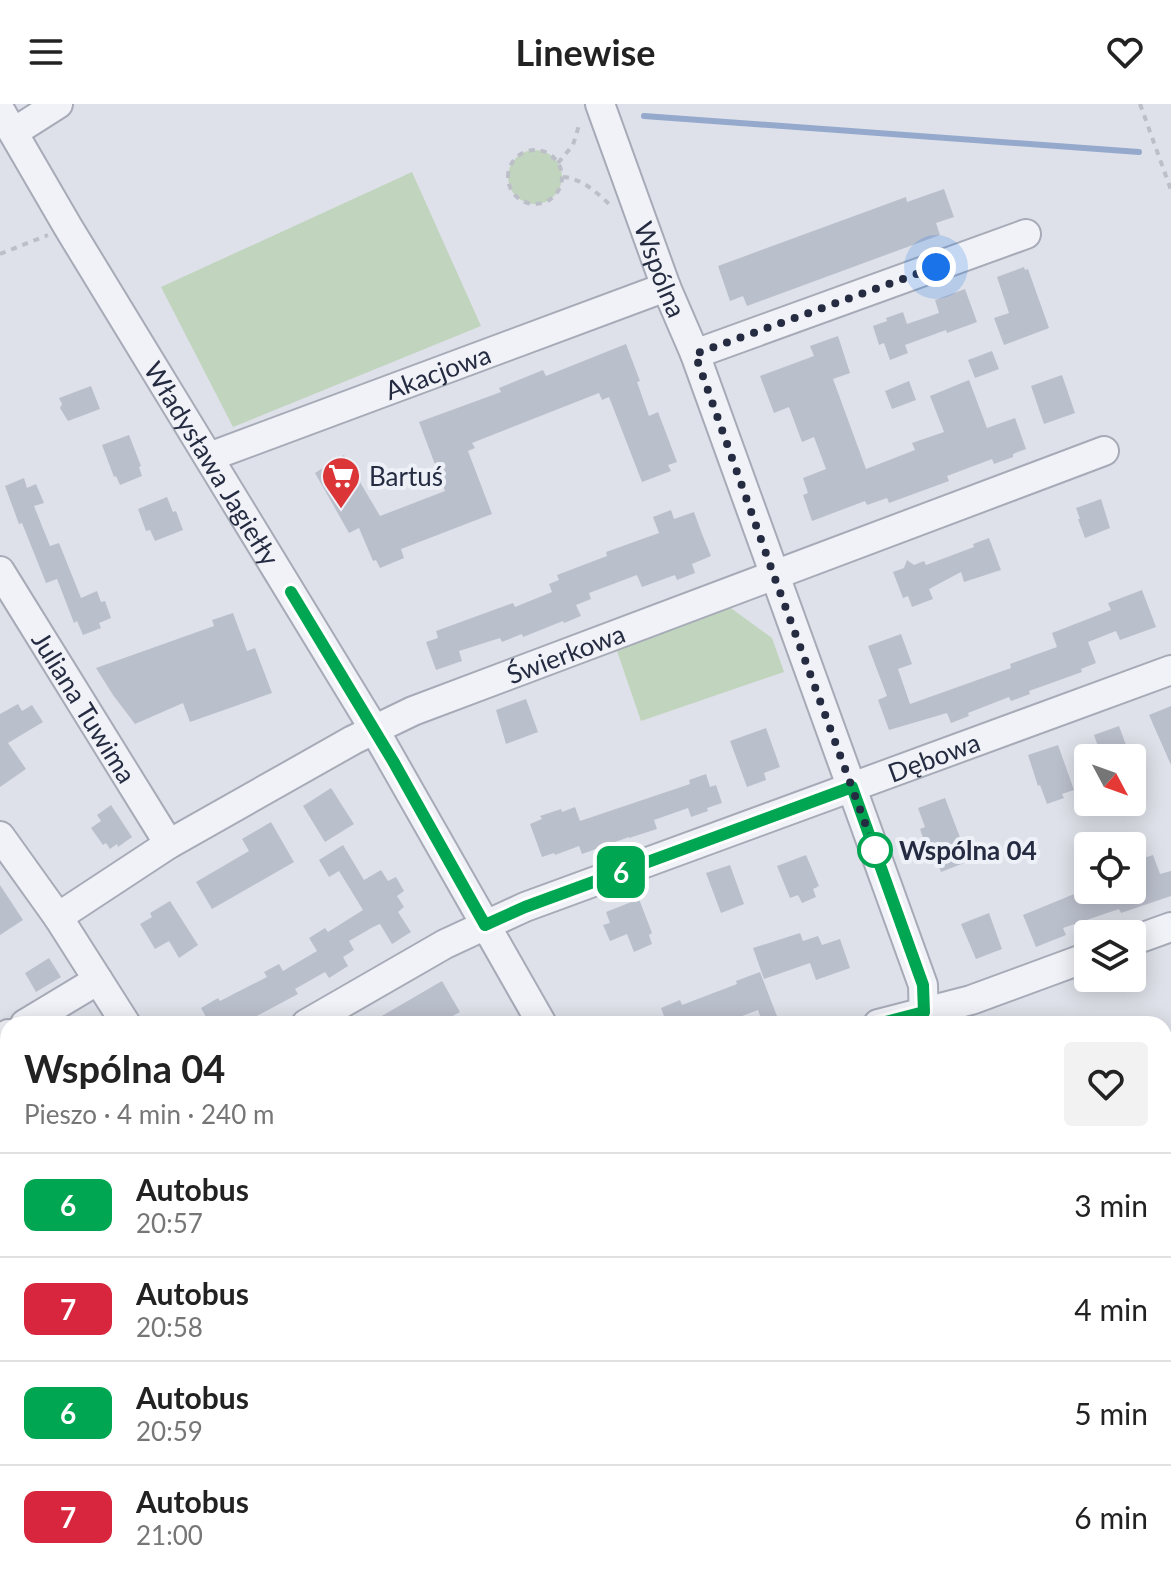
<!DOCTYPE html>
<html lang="pl">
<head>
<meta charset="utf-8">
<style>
	body { margin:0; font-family:Lato,sans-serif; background:#f2f2f2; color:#222; height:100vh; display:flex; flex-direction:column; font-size:30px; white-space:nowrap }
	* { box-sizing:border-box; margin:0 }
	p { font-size:26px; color:#767676 }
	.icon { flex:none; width:44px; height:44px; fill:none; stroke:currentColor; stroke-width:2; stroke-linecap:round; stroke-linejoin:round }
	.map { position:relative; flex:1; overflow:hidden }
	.side { position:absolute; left:0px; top:912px; width:1172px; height:570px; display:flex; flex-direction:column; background:#fff; border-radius:24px 24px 0 0; box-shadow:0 4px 20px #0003 }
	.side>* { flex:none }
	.badge { padding:0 16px; border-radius:12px; font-size:28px; line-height:52px }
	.needle { width:52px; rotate:131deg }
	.fabs { position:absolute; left:1074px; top:640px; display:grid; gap:16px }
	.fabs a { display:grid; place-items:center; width:72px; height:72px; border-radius:8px; background:#fff; box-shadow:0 4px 20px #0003; font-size:40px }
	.you { position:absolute; width:40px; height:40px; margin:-20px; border:6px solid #fff; border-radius:50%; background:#1a73e8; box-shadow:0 0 0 12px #1a73e833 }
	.map>.badge { position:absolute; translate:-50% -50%; box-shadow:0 0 0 4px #fff }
	.round { display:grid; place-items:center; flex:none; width:84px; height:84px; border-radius:8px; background:#f2f2f2 }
	.head { display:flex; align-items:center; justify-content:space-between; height:136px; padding:0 24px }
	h1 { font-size:38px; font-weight:700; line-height:60px }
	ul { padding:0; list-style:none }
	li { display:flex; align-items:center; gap:24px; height:104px; padding:0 24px; border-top:2px solid #e0e0e0 }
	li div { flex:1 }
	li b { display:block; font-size:30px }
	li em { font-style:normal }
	li .badge { min-width:88px; font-weight:700; text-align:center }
	header { display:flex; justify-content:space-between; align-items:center; height:104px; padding:0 24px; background:#fff; font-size:36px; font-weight:700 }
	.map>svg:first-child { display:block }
</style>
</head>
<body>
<header><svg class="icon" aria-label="menu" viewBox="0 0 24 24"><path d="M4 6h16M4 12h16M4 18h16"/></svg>Linewise<svg class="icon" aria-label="heart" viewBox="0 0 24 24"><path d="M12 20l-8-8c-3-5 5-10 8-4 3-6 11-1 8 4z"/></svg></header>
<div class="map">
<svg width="1171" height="1481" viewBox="0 0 1171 1481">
	<rect width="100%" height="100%" fill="#dee1e9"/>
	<path fill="#c1d4be" d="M508 73a27 27 0 1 1 54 0a27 27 0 1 1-54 0Z
		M412,68L481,222L233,323L161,183Z
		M728,502L772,534L784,568L641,617L616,544Z"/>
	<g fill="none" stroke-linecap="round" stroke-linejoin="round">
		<path stroke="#95a9cd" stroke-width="6" d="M644,12L1139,48"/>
	</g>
	<path fill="#babfcc" d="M944,85L954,113L936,119L940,131L747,202L743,192L730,197L718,162L906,93L907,98Z
		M1024,163L1025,166L1028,165L1049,224L1004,241L994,214L1009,209L997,173Z
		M965,185L977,218L947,229L946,226L905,241L908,249L890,256L884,239L879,241L873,222L887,217L886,214L903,208L907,220L939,209L935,196Z
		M838,232L850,269L833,275L866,365L915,346L912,339L944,328L930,292L969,276L987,324L1015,314L1026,345L1013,350V353L994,360L992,355L947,372L949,377L889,399L887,394L867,401L865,397L812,417L803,391L808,389L803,374L826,365L814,333L802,338L789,303L774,309L760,272L814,252L810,242Z
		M626,240L640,277L637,278L649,312L658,308L677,358L668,361L671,367L642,378L609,293L602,296L599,289L472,339L475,344L468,347L492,410L401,445L404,454L380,464L376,456L373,457L359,424L349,429L315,369L344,351L380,412L445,387L419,318L501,288L499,284L543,266L546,272Z
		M992,247L999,265L975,274L968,256Z
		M1062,271L1075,309L1044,320L1031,282Z
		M909,277L916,296L892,305L885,287Z
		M91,282L100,305L68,317L60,304L62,300L59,294Z
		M129,331L141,362L139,363L142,372L120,381L116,372L114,373L102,341Z
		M24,374L27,384L36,380L44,399L34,402L50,442L59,439L81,494L97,487L101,498L105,497L111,514L99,519L101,524L83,531L77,517L74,519L57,475L46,479L22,419L19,420L5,382Z
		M167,393L173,408L176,407L183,426L155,437L150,426L146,427L138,405Z
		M1101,395L1110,424L1085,434L1078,415H1080L1076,404Z
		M671,406L674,415L694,408L702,430L711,452L692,460L695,469L677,476L675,471L642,483L637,471L589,489L591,495L576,501L581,512L564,519L563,517L523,533L522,530L502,538L500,534L459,547L462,557L436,566L426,538L438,534L436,527L513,499L515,503L552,488L549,480L559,476L557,471L607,452L606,448L659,429L653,413Z
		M989,434L1001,466L964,478L961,468L929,485L933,495L912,503L908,492L903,494L893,468L904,464L907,456L914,461L924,457L926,461L974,443L973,440Z
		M1142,486L1156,523L1120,536L1116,527L1088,538L1096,559L1081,565L1082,568L1029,587L1030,590L1011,597L1009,593L968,609L969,612L951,619L947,609L889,626L878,596L887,592L868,542L901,530L912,560L898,565L910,600L1011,564L1010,560L1057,543L1052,529L1111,506L1108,499Z
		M233,509L247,547L255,544L272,589L190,618L183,599L135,620L113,591L96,564L214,522L212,516Z
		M526,595L538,628L506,640L496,606Z
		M18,600L22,607L32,601L43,618L8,639L26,665L0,683V610Z
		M1171,602V661L1149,611Z
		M1119,622L1129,649L1116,654H1102L1094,631Z
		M766,624L780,663L764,669L766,676L747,683L730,637Z
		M1058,641L1074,686L1062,690L1064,694L1047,700L1040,681L1038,682L1028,651Z
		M706,670L710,683L716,681L722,699L707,704L708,707L691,713L688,704L654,716L657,725L629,734V733L582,750L579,742L555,751L554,749L542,753L530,720L542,715L540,712L561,705L562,708L575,703L580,717L690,680L689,676Z
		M331,684L354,720L325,738L303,702Z
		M945,694L969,757L941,768L933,746L928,748L920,725L925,723L918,704Z
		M111,701L132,733L118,743L117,740L110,745L106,739L103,741L91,724L101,717L97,711Z
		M271,718L294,758L212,805L196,778L249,747L242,735Z
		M343,741L364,776L381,766L388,777L396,773L404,787L397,792L404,803L398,808L411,828L392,840L380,820L373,823L349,837L354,846L343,853L348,862L329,874L325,868L295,885L298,890L253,914L256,920H210L201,904L218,894L220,897L267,873L264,868L279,860L283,867L317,847L309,834L325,824L328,828L363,806L339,767L329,773L319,756Z
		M806,751L819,782L813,785L816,793L802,799L798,791L790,794L777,762Z
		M1153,751L1160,770L1171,767V792L1121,809L1119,805L1063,824L1066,831L1036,843L1023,811L1084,786H1143L1132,758Z
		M730,761L744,800L721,809L706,769Z
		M0,781L23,816L0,831Z
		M639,795L652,829L649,831L652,840L634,848L627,830L610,837L603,821L610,819L606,808Z
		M170,797L198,841L179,854L169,837L155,845L140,820L152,813L150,809Z
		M989,809L1002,845L976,855L961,820Z
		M800,829L803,837L818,832L822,841L840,835L850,864L816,876L810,859L764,875L753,844Z
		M49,854L61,873L36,888L25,869Z
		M760,868L780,920H763L758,906L721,920H667L661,904L680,896L682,901L737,880L736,877Z
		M442,877L460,908L438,920H368Z"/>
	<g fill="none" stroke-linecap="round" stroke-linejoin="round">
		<defs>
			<g id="minor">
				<path id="s1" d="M600,0L666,183L695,250L923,881L924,920"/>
				<path id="s2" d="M0,6L68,123L374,625L542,920"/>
				<path d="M14,28L58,0"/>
				<path d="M695,250L1026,130"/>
				<path id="s3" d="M209,353L666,183"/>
				<path id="s4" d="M0,467L169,740"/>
				<path d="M0,732L58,813L126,920"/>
				<path id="s5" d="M58,813L169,740L353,636L413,607L1104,347"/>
				<path d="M1132,837L1171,823"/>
				<path d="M25,920L98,876"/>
				<path id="s6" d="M306,920L445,840L525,803L1171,566"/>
				<path d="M878,920L971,896L1088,853"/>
				<path d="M0,935L8,930"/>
				<path d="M1164,1069L1171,1067"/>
				<path d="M1164,1295L1171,1292"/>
				<path d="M0,1412L8,1407"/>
				<path d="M711,1474C732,1477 756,1481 776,1474"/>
			</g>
			<path id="major" d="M0,1468L8,1481"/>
		</defs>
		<use href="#minor" stroke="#a6abb7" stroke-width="32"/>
		<use href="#major" stroke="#9ca3b6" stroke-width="40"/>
		<path stroke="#bcbfc8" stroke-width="4" stroke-dasharray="6 6" stroke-linecap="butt" d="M1140,0L1171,86
			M508 73a27 27 0 1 1 54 0a27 27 0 1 1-54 0Z
			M558,59L573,41L580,18
			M563,73C581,74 598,89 611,102
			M0,150L48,131"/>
		<use href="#minor" stroke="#f1f2f7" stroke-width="28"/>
		<use href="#major" stroke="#fff" stroke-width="36"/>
	</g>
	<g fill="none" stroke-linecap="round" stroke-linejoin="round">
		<defs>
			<path id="line" d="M291,488L393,657L485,821L525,803L852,683L923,881L924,908L878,920"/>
		</defs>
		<use href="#line" stroke="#fff" stroke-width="18"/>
		<use href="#line" stroke="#00a651" stroke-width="12"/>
		<path stroke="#252c42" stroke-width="8" stroke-dasharray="0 14.4" d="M875,746L774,472L695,250L936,163"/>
	</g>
	<defs>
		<symbol id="supermarket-pin" viewBox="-11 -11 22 30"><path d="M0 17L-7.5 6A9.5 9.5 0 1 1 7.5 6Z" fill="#dc3538" stroke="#edf0f7"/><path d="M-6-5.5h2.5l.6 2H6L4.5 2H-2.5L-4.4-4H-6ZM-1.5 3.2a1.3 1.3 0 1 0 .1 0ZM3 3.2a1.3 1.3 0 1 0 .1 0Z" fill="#fff"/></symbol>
	</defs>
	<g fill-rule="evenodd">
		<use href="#supermarket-pin" x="319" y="350" width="44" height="60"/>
	</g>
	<circle fill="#fff" stroke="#00a651" stroke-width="4" cx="875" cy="746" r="16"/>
	<g text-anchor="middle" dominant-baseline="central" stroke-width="8" stroke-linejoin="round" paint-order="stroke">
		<g font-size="26" fill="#252c42" stroke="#edf0f7">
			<text stroke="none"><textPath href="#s1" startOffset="176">Wspólna</textPath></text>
			<text stroke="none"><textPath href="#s3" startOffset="244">Akacjowa</textPath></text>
			<text stroke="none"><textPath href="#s2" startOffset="412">Władysława Jagiełły</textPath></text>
			<text stroke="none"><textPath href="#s5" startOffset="574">Świerkowa</textPath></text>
			<text stroke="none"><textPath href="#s4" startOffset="160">Juliana Tuwima</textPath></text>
			<text stroke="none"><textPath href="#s6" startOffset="684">Dębowa</textPath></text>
		</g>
		<g font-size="26" fill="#252c42" stroke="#edf0f7" text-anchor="start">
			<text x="369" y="372">Bartuś</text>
		</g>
		<g font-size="26" font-weight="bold" fill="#252c42" stroke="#edf0f7" text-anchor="start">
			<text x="899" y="746">Wspólna 04</text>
		</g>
	</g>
</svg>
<div class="fabs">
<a><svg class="needle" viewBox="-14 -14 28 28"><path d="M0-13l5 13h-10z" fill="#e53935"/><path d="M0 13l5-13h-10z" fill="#767676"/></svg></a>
<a><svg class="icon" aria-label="locate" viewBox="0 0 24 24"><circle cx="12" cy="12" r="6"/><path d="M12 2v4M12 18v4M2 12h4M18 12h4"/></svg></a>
<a><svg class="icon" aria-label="layers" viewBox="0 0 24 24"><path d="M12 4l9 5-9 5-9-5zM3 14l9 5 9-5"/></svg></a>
</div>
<div class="you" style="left:936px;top:163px"></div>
<b class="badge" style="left:621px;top:768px;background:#00a651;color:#fff">6</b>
<section class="side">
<div class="head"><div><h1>Wspólna 04</h1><p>Pieszo · 4 min · 240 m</p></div><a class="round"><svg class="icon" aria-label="heart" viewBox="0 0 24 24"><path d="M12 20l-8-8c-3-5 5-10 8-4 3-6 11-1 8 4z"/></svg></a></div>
<ul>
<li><span class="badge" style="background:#00a651;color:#fff">6</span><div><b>Autobus</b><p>20:57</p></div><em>3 min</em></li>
<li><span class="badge" style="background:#d7263d;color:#fff">7</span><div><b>Autobus</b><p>20:58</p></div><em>4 min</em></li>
<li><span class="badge" style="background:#00a651;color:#fff">6</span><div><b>Autobus</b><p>20:59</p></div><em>5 min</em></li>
<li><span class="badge" style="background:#d7263d;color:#fff">7</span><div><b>Autobus</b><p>21:00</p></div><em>6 min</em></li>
</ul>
</section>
</div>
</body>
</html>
